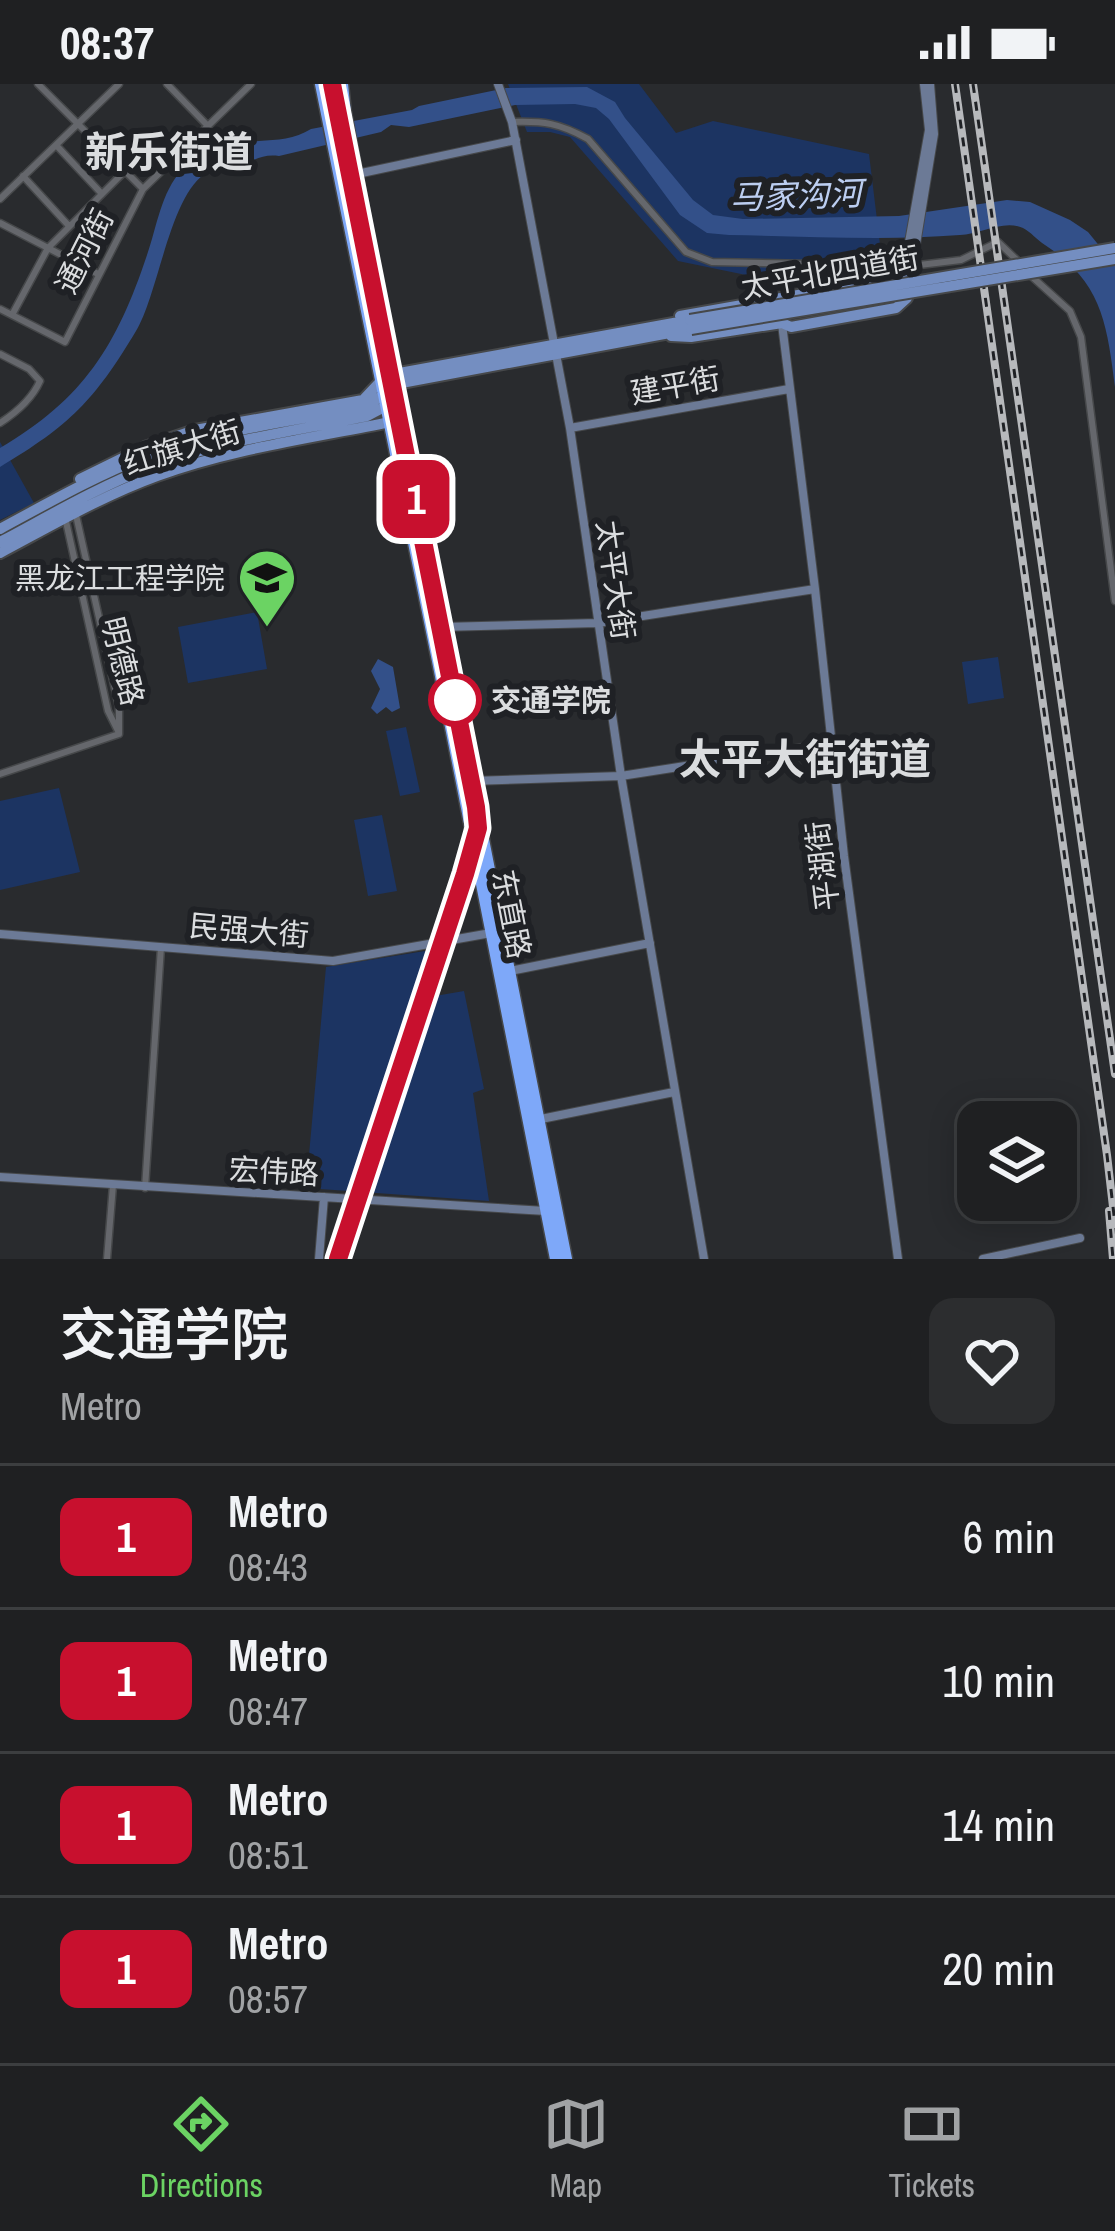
<!DOCTYPE html>
<html lang="en">
<head>
<meta charset="utf-8">
<style>
	body { margin:0; font-family:"Archivo Narrow","Noto Sans SC",sans-serif; background:#2c2d2f; color:#f1f3f6; height:100vh; display:flex; flex-direction:column; font-size:45px; white-space:nowrap }
	* { box-sizing:border-box; margin:0 }
	p { font-size:39px; color:#a1a3a5 }
	.icon { flex:none; width:66px; height:66px; fill:none; stroke:currentColor; stroke-width:2; stroke-linecap:round; stroke-linejoin:round }
	.map { position:relative; height:1175px; overflow:hidden }
	.side { display:flex; flex-direction:column; background:#1f2022; flex:1 }
	.side>* { flex:none }
	.badge { padding:0 24px; border-radius:18px; font-size:42px; line-height:78px }
	.tools { position:absolute; left:957px; top:1017px; display:grid; gap:24px }
	.tools a { display:grid; place-items:center; width:120px; height:120px; border-radius:24px; background:#1f2022; box-shadow:0 6px 30px #0003,0 0 0 3px #3c3e40; font-size:60px }
	.map>.badge { position:absolute; translate:-50% -50%; box-shadow:0 0 0 6px #fff }
	.round { display:grid; place-items:center; flex:none; width:126px; height:126px; border-radius:24px; background:#2c2d2f }
	.head { display:flex; align-items:center; justify-content:space-between; height:204px; padding:0 60px }
	h1 { font-size:57px; font-weight:600; line-height:90px }
	ul { padding:0; list-style:none }
	li { display:flex; align-items:center; gap:36px; height:144px; padding:0 60px; border-top:3px solid #3c3e40 }
	li div { flex:1 }
	li b { display:block; font-size:45px }
	li em { font-style:normal }
	li .badge { min-width:132px; font-weight:700; text-align:center }
	.status { display:flex; justify-content:space-between; align-items:center; height:84px; padding:0 60px; background:#1f2022; direction:ltr }
	.status svg { height:33px; fill:currentColor }
	.tab-bar { display:flex; justify-content:space-around; align-items:center; height:168px; border-top:3px solid #3c3e40; background:#1f2022; font-size:33px; color:#a1a3a5 }
	.tab-bar a { display:grid; justify-items:center; gap:6px }
	.tab-bar .active { color:#6bd363 }
	.map>svg:first-child { display:block }
</style>
</head>
<body>
<div class="status"><b>08:37</b><svg viewBox="0 0 49 12"><path d="M0 12V9h3v3zM5 12V6h3v6zM10 12V3h3v9zM15 12V0h3v12zM26 1h20v11H26zM47 4h2v5h-2z"/></svg></div>
<div class="map">
<svg width="1115" height="1175" viewBox="0 0 1115 1175">
	<rect width="100%" height="100%" fill="#292b2e"/>
	<path fill="#1c3462" d="M508,0H639L676,49L713,37L869,70L883,185L746,191L678,177L570,53L550,48H527Z
		M0,358L34,419L0,436Z
		M257,528L267,585L188,599L178,543Z
		M998,573L1004,614L968,620L962,578Z
		M406,643L420,708L400,712L386,647Z
		M59,704L80,788L0,806V717Z
		M382,731L397,807L368,812L354,736Z
		M425,867L435,912L464,907L484,1005L473,1009L489,1117L306,1104L326,883Z"/>
	<path fill="#335089" d="M587,3L615,18L625,34L693,116L713,131L743,135L899,132L1007,116L1030,118L1070,136L1088,148L1115,181V303C1107,240 1102,198 1045,161C1037,156 1031,148 1023,144C1004,135 980,150 960,151C884,157 805,152 729,151L707,149L680,131L609,35L596,24L575,20L515,21L409,43L391,41L381,48L279,72C264,70 258,75 244,79C233,82 218,83 208,88C170,108 159,209 136,247C94,317 70,341 0,383V364C84,315 117,261 147,171C157,143 161,108 182,86C198,71 237,58 259,57C277,56 295,55 311,45L412,26L419,22L506,4Z
		M378,575L393,583L400,624L392,628L386,623L377,630L371,624L380,605L371,587Z"/>
	<g fill="none" stroke-linecap="round" stroke-linejoin="round">
		<defs>
			<path id="street" d="M38,0L143,105
				M167,0L208,42
				M512,38C544,37 559,39 588,55L686,168L712,178L911,182L961,176L998,158L1021,180
				M56,61L102,110
				M23,92L69,142
				M0,115L119,0
				M0,139L98,190
				M1029,190L1070,227L1081,253L1115,517
				M0,225L65,258L143,105L251,0
				M12,231L48,164L125,87
				M0,270L29,285L40,297C32,315 17,328 0,339
				M76,431L119,623V650
				M65,433L108,627L118,647
				M0,690L119,650
				M145,1104L161,863
				M107,1175L113,1101"/>
			<path id="secondary" d="M498,0L512,38L570,344L621,692L704,1175
				M357,90L516,56
				M911,191L934,50L930,0
				M903,192L929,46L924,0
				M782,240L815,505L844,772L898,1175
				M570,344L789,305
				M442,543L598,539L815,505
				M471,697L621,692L832,659
				M0,850L333,877L491,849
				M510,887L650,859
				M536,1036L674,1008
				M0,1093L546,1127
				M319,1175L324,1113
				M983,1175L1080,1154"/>
			<path id="primary" d="M671,252L691,253L782,239L791,243L896,224L907,214L911,191L680,232
				M80,395L145,363L195,346L363,316L380,298
				M0,445C48,419 97,391 149,371C217,346 294,337 365,323L383,311L394,290L690,236
				M0,458C49,432 98,403 150,383C219,357 295,347 367,332L386,322L396,300L691,245
				M0,469C51,442 102,412 157,392C231,365 312,354 390,338"/>
			<path id="highway" d="M321,0L438,577L556,1175
				M342,0L345,29L441,543L566,1175"/>
		</defs>
		<use href="#street" stroke="#46484a" stroke-width="9"/>
		<use href="#secondary" stroke="#46484a" stroke-width="10"/>
		<use href="#primary" stroke="#46484a" stroke-width="14"/>
		<use href="#highway" stroke="#46484a" stroke-width="15"/>
		<use href="#street" stroke="#65676c" stroke-width="6"/>
		<use href="#secondary" stroke="#6c7a96" stroke-width="8"/>
		<use href="#primary" stroke="#748ec1" stroke-width="10"/>
		<use href="#highway" stroke="#7ea8f9" stroke-width="12"/>
		<defs>
			<path id="rail" d="M955,0L1107,1071L1115,1140
				M973,0L1115,990
				M1109,1127L1113,1175"/>
		</defs>
		<use href="#rail" stroke="#b7b9bc" stroke-width="8"/>
		<use href="#rail" stroke="#1f2125" stroke-width="3" stroke-dasharray="9" stroke-linecap="butt"/>
		<defs>
			<path id="primary-bridge" d="M690,236L1115,164
				M691,245L1115,175"/>
		</defs>
		<use href="#primary-bridge" stroke="#46484a" stroke-width="14" stroke-linecap="butt"/>
		<use href="#primary-bridge" stroke="#748ec1" stroke-width="10"/>
	</g>
	<g fill="none" stroke-linecap="round" stroke-linejoin="round">
		<defs>
			<path id="line" d="M332,0L476,723L478,744L465,790L338,1175"/>
		</defs>
		<use href="#line" stroke="#fff" stroke-width="27"/>
		<use href="#line" stroke="#c8102e" stroke-width="18"/>
	</g>
	<defs>
		<symbol id="university-pin" viewBox="-11 -11 22 30"><path d="M0 17L-7.5 6A9.5 9.5 0 1 1 7.5 6Z" fill="#6bd363" stroke="#1f2125"/><path d="M0-5L7-2L0 1L-7-2ZM-4 1L0 2.5L4 1V4Q0 6-4 4Z" fill="#111"/></symbol>
	</defs>
	<g fill-rule="evenodd">
		<use href="#university-pin" x="234" y="461" width="66" height="90"/>
	</g>
	<circle fill="#fff" stroke="#c8102e" stroke-width="6" cx="455" cy="616" r="24"/>
	<g text-anchor="middle" dominant-baseline="central" stroke-width="12" stroke-linejoin="round" paint-order="stroke">
		<g font-size="30" fill="#dbdddf" stroke="#1f2125">
			<text transform="translate(84 167) rotate(-63)">通河街</text>
			<text transform="translate(830 188) rotate(-10)">太平北四道街</text>
			<text transform="translate(675 301) rotate(-10)">建平街</text>
			<text transform="translate(182 363) rotate(-17)">红旗大街</text>
			<text transform="translate(616 496) rotate(82)">太平大街</text>
			<text transform="translate(123 577) rotate(76)">明德路</text>
			<text transform="translate(822 782) rotate(-97)">平湖街</text>
			<text transform="translate(512 830) rotate(79)">东直路</text>
			<text transform="translate(249 846) rotate(5)">民强大街</text>
			<text transform="translate(274 1087) rotate(3)">宏伟路</text>
		</g>
		<g font-size="30" fill="#dbdddf" stroke="#1f2125" text-anchor="end">
			<text x="225" y="494">黑龙江工程学院</text>
		</g>
		<g font-size="30" font-weight="bold" fill="#dbdddf" stroke="#1f2125" text-anchor="start">
			<text x="491" y="616">交通学院</text>
		</g>
		<g font-size="33" font-style="italic" fill="#bccef1" stroke="#1f2125">
			<text transform="translate(796 111) rotate(-2)">马家沟河</text>
		</g>
		<g font-size="42" font-weight="bold" fill="#dbdddf" stroke="#1f2125">
			<text x="169" y="68">新乐街道</text>
			<text x="805" y="675">太平大街街道</text>
		</g>
	</g>
</svg>
<div class="tools">
<a><svg class="icon" aria-label="layers" viewBox="0 0 24 24"><path d="M12 4l9 5-9 5-9-5zM3 14l9 5 9-5"/></svg></a>
</div>
<b class="badge" style="left:416px;top:415px;background:#c8102e;color:#fff">1</b>
</div>
<section class="side">
<div class="head"><div><h1>交通学院</h1><p>Metro</p></div><a class="round"><svg class="icon" aria-label="heart" viewBox="0 0 24 24"><path d="M12 20l-8-8c-3-5 5-10 8-4 3-6 11-1 8 4z"/></svg></a></div>
<ul>
<li><span class="badge" style="background:#c8102e;color:#fff">1</span><div><b>Metro</b><p>08:43</p></div><em>6 min</em></li>
<li><span class="badge" style="background:#c8102e;color:#fff">1</span><div><b>Metro</b><p>08:47</p></div><em>10 min</em></li>
<li><span class="badge" style="background:#c8102e;color:#fff">1</span><div><b>Metro</b><p>08:51</p></div><em>14 min</em></li>
<li><span class="badge" style="background:#c8102e;color:#fff">1</span><div><b>Metro</b><p>08:57</p></div><em>20 min</em></li>
</ul>
</section>
<nav class="tab-bar">
<a class="active"><svg class="icon" aria-label="directions" viewBox="0 0 24 24"><path d="M12 3l9 9-9 9-9-9zM9 14v-3h6M13 9l2 2-2 2"/></svg>Directions</a>
<a><svg class="icon" aria-label="map" viewBox="0 0 24 24"><path d="M3 6l6-2 6 2 6-2v14l-6 2-6-2-6 2zM9 4v14M15 6v14"/></svg>Map</a>
<a><svg class="icon" aria-label="tickets" viewBox="0 0 24 24"><path d="M3 7h18v10H3zM15 7v10"/></svg>Tickets</a>
</nav>
</body>
</html>
